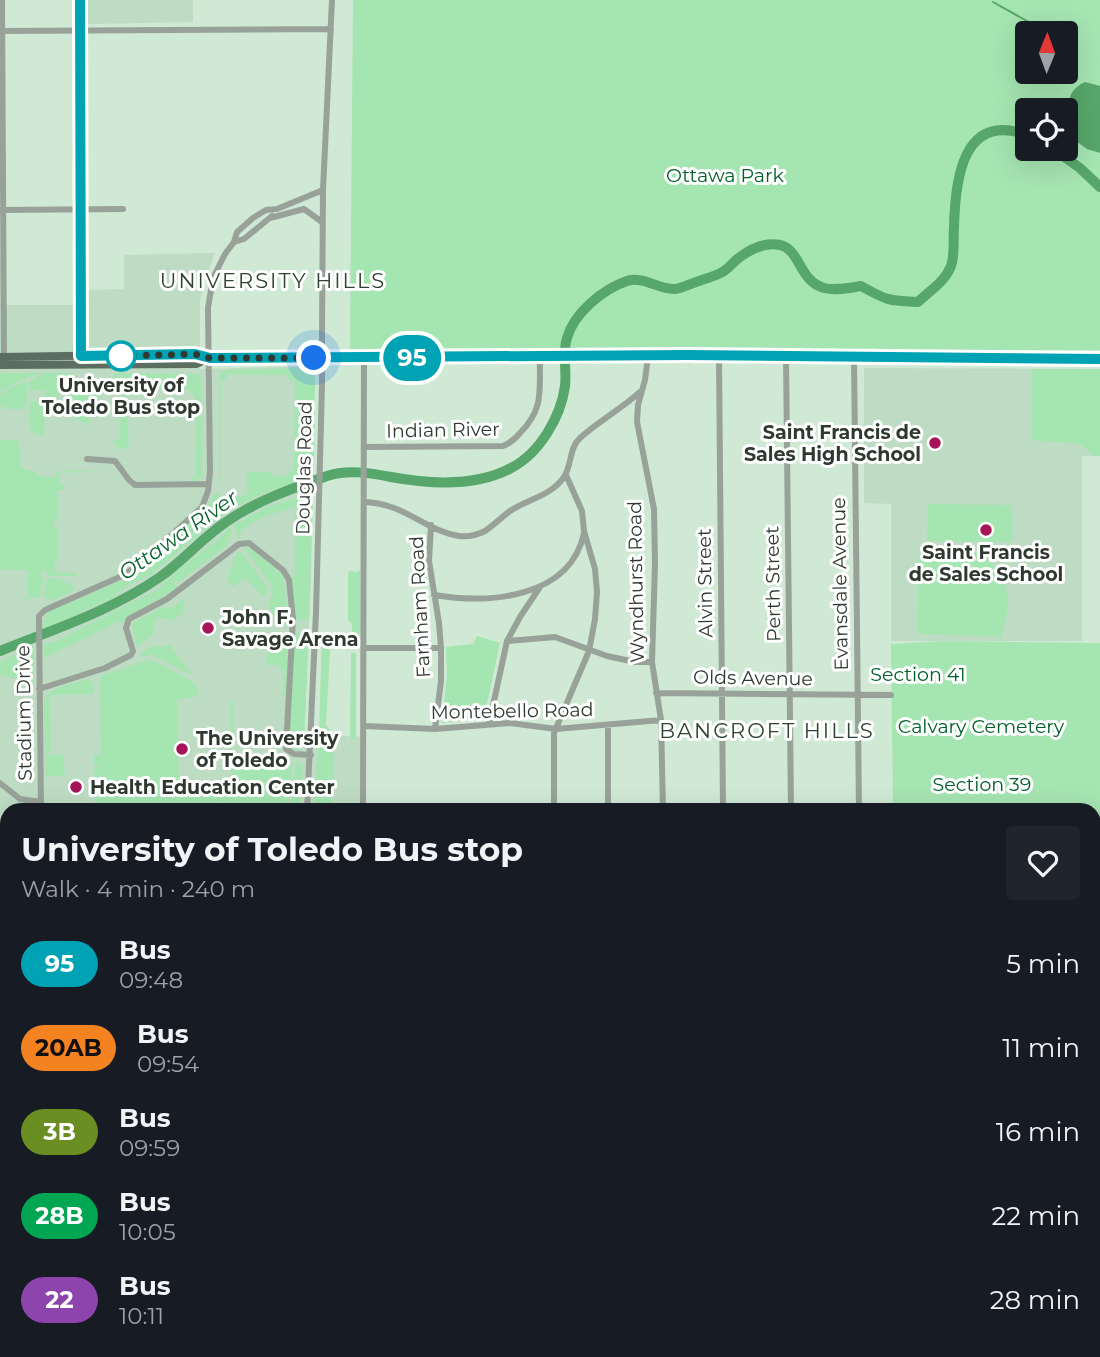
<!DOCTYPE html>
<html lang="en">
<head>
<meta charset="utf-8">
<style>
	body { margin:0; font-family:Montserrat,sans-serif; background:#20242c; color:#f1f3f6; height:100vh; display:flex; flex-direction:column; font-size:26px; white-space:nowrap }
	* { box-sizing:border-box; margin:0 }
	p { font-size:23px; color:#9ea1a6 }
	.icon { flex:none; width:38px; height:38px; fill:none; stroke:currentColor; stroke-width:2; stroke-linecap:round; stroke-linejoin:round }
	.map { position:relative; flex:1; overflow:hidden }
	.drawer { position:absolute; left:0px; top:803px; width:1101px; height:555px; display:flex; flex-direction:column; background:#171b24; border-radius:21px 21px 0 0; box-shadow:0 7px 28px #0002 }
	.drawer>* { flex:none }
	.badge { padding:0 14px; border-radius:23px; font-size:24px; line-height:46px }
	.needle { width:46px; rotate:1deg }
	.controls { position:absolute; left:1015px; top:21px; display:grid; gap:14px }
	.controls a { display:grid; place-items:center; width:63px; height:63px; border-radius:7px; background:#171b24; box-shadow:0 7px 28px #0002; font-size:35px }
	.you { position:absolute; width:35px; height:35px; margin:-18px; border:5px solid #fff; border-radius:50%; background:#1a73e8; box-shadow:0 0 0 10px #1a73e833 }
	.map>.badge { position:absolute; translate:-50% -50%; box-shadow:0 0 0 4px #fff }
	.round { display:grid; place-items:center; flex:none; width:74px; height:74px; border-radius:7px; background:#20242c }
	.headline { display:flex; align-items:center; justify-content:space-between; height:119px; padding:0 21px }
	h1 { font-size:33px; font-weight:700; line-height:52px }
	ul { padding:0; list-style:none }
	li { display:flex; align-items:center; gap:21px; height:84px; padding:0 21px }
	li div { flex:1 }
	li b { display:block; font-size:26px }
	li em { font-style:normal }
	li .badge { min-width:77px; font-weight:700; text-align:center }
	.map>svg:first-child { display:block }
</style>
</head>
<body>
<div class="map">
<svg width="1100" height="1357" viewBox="0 0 1100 1357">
	<rect width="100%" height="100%" fill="#cfe9d4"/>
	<path fill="#bedcc3" d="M88,0H193V22L88,24Z
		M215,253L203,286L200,302V369L315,366L311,582L304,734L363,737V810H7V1261H0V257H4V305H81L82,290L124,289V255Z
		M864,368L1100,369V456H1082V641H891V504L864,503Z
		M263,1351H377L380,1357H263Z
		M535,1351H843V1357H543Z"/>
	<path fill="#a5e5b2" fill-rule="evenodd" d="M353,0H1100V350L350,351ZM1027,33H1066V72H1027ZM1027,110H1066V149H1027Z
		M315,368L314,476L264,493L230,510L227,500L247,494V472H270L271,476H288L289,471H294L295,381L289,380L288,375L227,374L226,380H221L220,477H223L221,480L219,478L220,373L225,370Z
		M1032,369H1100V456H1094L1080,444L1032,440Z
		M0,373H40L19,381L0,392Z
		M44,373H73C69,385 57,392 56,401H46L45,390H29V381Z
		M113,373L199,374L201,381L202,474L198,481H192V478L196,477L195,395L190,394V389H142L139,396H121L120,390L113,395Z
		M94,381H103L110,385V395H108L107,390L100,391V409H89V425L73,417L77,413V408L73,406L69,408L67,399L82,386Z
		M27,382V401H25V409H5L4,406H0V395L18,384Z
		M39,400L40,405H45L44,437L30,430L29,405L32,401Z
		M120,403L127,406L129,446L122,450L113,444V434L114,440L120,439Z
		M0,440H18L21,468L35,472V474L53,478L59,471H104L59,473V484L65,485L64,490H58V517L54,521V528H58V561H55V573H77V576H48L45,570H41L43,582L39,598L31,597L30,599H21L28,597V570L0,569Z
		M313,491L309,620H295L291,578H295V507L263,517L241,530L239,540L234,525L265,508Z
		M218,492L222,498L213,502L216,501L218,506L224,504L226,512L150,575L126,586L112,598L93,607H89L78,614L43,630V621L47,617L45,616L47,612L122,580L136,571L206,510L214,495Z
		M928,504L1012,505V542L927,541Z
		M230,527L232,532L227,545L179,582L175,580L174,583L178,588L151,604V597H149L150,605L128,616L123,624L120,621L44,658L43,644L54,642L158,589L184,565L219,539Z
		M945,545C978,544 1008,568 1008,603C1008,615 1003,625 1002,637L921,634L917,631L919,549Z
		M243,546L251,548L277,569L276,573L280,571L283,576L289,620L285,627L269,608L272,586Z
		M240,551L267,587L266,595L263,596L245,578L233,587L227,580L236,554Z
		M360,570V639H352V624L348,620V576L349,571L357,572Z
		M49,578C59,578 66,581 74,587L73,591L53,600L44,597L46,580Z
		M184,598L183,613L173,620L156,617L153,634L137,647L132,623L163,607L172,608Z
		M295,633H309L304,744L298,750L291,748L289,743Z
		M322,633H331L326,725L335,738L331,810H314L319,733Z
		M277,636L282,643L288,639L289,642L286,693L284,697L279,694L284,693L283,671H279V665H266L269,640Z
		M477,636L500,643L484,718L442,723L447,675L446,647L473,644Z
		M944,641L1100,643V1283H1094V810H893L891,644Z
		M169,644L191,673L190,675L152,655L142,657L140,654L152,646L165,647Z
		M34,646V682L0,675V662Z
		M351,653H356V739H350V734Z
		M151,659L193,682L199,691L193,698L177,699V747H178L179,784L231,782L230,701H233V758L243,760V764L292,765L288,810H273L221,802L218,807L215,806L212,810H95L94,770H97V765H94V755L101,754L100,676Z
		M89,679L94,684L93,694L51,695L50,700L44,699C52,686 75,683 89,679Z
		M50,701L51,753H45L44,702Z
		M45,755H63L65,776H45Z
		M296,759L303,766L299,810H290Z
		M11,805H14L13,810H7V941L0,946V827L2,815Z
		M0,1016H7V1077H0Z
		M0,1210L7,1216V1261H0Z"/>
	<path fill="#57a66b" d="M1085,82L1100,86V153L1087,149L1066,134C1066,114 1064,91 1085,82Z"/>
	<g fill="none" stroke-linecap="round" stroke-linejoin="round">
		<path stroke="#57a66b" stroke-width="2" d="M993,2L1043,30"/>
		<path stroke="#57a66b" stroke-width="10" d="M1053,149L1080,168L1100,187
			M0,651C54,629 111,611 160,577C183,561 202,538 226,522C256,501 293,488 327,476C347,469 371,473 391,477C429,484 476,487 511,468C539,454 561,417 565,386C567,370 562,353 567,338C574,313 603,289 627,281C643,276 658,289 674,289C681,289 692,283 699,281C707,278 717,276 724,271C730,267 734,261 740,257C751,249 766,242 780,245C800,249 799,281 824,288C836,291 849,288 861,286C886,300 888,301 918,302C929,291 945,282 951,266C955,255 953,240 954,228C955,181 962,111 1027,135"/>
		<path stroke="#98a299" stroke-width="6" d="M2,0L4,359
			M80,0L81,364
			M0,31L331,29
			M0,210L123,209
			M270,218L304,209L322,222
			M234,242L244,239L272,216
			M322,334L323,190L332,0
			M648,356L645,380L638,405L637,422L654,509L655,564L652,662L661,720L663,810
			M719,356L723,810
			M786,357L791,810
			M854,358L859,810
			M364,447L503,446C511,443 515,439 520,433C545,408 539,389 540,357
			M87,459L115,461L129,480L135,485L209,484
			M364,502C405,503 425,531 459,536C467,537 477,535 485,531C494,525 502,517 510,511C528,499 551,496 564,477C572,465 569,448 580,438C599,421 621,409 640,392
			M431,525L429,561L439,623L441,648V681L435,729
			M434,595C488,604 570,599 584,533
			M507,641L555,637L607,656L635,662H652
			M364,648H441
			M39,689L105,668L131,655L133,651L126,628L129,619L167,599L239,544L249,543L283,570L289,580L293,619L286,749L294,754L311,755
			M656,693L891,695
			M489,724L507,641L520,617L540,587
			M364,726L435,729L510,723L556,729L661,720
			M608,726V810
			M0,783L20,799L41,802
			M41,810L39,616L45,610L122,576L140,564L202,507L208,491L210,472L208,308L213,278L225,254L234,242L237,232L253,218L266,210L277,209L323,190
			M307,810L316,612L322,385
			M363,810L364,358
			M554,810V733L589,651L595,619L597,592L595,569L584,531L582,511L566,475
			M0,1011H7
			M0,1170L7,1166
			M384,1351L387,1357
			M61,1357V1351
			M133,1357V1351
			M200,1357V1351
			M323,1357V1351
			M849,1357V1351
			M892,1357V1351
			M977,1357V1351
			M1055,1357V1351"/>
		<path stroke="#5b6e5f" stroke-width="8" d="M0,357L195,354L210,358L687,355L1100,359
			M0,365L196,364L210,358
			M0,1265H7
			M0,1275H7
			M1094,1291H1100"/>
		<path stroke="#69796c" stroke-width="2" stroke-dasharray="12 12" stroke-linecap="butt" d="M0,1114L7,1117
			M257,1357L258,1351"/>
		<path stroke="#98a299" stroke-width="6" d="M322,385V334"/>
	</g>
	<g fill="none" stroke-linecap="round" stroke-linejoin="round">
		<defs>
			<path id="line" d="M80,0L81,356L195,354L210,358L687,355L1100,359"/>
		</defs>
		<use href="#line" stroke="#fff" stroke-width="16"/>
		<use href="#line" stroke="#00a3b4" stroke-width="10"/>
		<path stroke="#2f3931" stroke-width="7" stroke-dasharray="0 12.6" d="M121,356L195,354L210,358H314"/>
	</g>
	<circle fill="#fff" stroke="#00a3b4" stroke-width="3.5" cx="121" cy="356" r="14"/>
	<g fill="#a51558" stroke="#fff" stroke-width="2.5">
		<circle cx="935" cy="443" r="7"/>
		<circle cx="986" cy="530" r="7"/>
		<circle cx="208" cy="628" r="7"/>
		<circle cx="182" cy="749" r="7"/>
		<circle cx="76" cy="787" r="7"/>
	</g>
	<g text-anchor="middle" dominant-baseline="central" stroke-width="6" stroke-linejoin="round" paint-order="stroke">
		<g font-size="19" fill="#006029" stroke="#fff">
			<text x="725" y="175">Ottawa Park</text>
			<text x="918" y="674">Section 41</text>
			<text x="981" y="726">Calvary Cemetery</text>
			<text x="982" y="784">Section 39</text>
		</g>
		<g font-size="19" font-weight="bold" fill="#2f3931" stroke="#fff">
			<text x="121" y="385">University of<tspan x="121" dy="22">Toledo Bus stop</tspan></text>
		</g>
		<g font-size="19" fill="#2f3931" stroke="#fff">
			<text transform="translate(443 430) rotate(-1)">Indian River</text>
			<text transform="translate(304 468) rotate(-89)">Douglas Road</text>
			<text transform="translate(636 582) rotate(-91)">Wyndhurst Road</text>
			<text transform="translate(705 583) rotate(-91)">Alvin Street</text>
			<text transform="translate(773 584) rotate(-91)">Perth Street</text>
			<text transform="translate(840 584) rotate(-91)">Evansdale Avenue</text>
			<text transform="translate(420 607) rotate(-93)">Farnham Road</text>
			<text transform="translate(753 678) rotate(1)">Olds Avenue</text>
			<text transform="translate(512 711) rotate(-1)">Montebello Road</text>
			<text transform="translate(24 713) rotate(-91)">Stadium Drive</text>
		</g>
		<g font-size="19" font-weight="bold" fill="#2f3931" stroke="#fff" text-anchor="start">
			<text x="921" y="432" text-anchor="end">Saint Francis de<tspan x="921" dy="22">Sales High School</tspan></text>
			<text x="986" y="552" text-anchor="middle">Saint Francis<tspan x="986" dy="22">de Sales School</tspan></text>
			<text x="222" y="617">John F.<tspan x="222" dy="22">Savage Arena</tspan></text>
			<text x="196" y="738">The University<tspan x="196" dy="22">of Toledo</tspan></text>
			<text x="90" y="787">Health Education Center</text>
		</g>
		<g font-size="21" letter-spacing="2" fill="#2f4433" stroke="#fff">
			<text x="273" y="280">UNIVERSITY HILLS</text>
			<text x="767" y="730">BANCROFT HILLS</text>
		</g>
		<g font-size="21" font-style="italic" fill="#09652e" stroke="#fff">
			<text transform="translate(178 535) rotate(-35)">Ottawa River</text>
		</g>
	</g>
</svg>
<div class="controls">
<a><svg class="needle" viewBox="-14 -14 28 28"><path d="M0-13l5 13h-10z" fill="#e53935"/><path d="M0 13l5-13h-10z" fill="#9ea1a6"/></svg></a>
<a><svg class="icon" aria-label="locate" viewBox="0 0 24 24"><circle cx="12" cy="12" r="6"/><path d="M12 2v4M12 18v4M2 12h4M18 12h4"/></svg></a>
</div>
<div class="you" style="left:314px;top:358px"></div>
<b class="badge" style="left:412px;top:358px;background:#00a3b4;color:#fff">95</b>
<section class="drawer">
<div class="headline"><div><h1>University of Toledo Bus stop</h1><p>Walk · 4 min · 240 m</p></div><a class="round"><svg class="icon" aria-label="heart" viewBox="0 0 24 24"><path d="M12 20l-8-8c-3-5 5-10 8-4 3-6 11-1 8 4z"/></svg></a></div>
<ul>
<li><span class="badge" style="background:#00a3b4;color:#fff">95</span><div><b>Bus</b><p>09:48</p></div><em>5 min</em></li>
<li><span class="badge" style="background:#f58220;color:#111">20AB</span><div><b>Bus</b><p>09:54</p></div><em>11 min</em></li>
<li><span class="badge" style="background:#6b8e23;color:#fff">3B</span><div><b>Bus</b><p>09:59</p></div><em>16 min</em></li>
<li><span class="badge" style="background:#00a651;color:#fff">28B</span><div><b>Bus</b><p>10:05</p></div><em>22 min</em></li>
<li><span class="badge" style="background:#8e44ad;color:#fff">22</span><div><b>Bus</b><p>10:11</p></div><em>28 min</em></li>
</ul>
</section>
</div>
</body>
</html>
